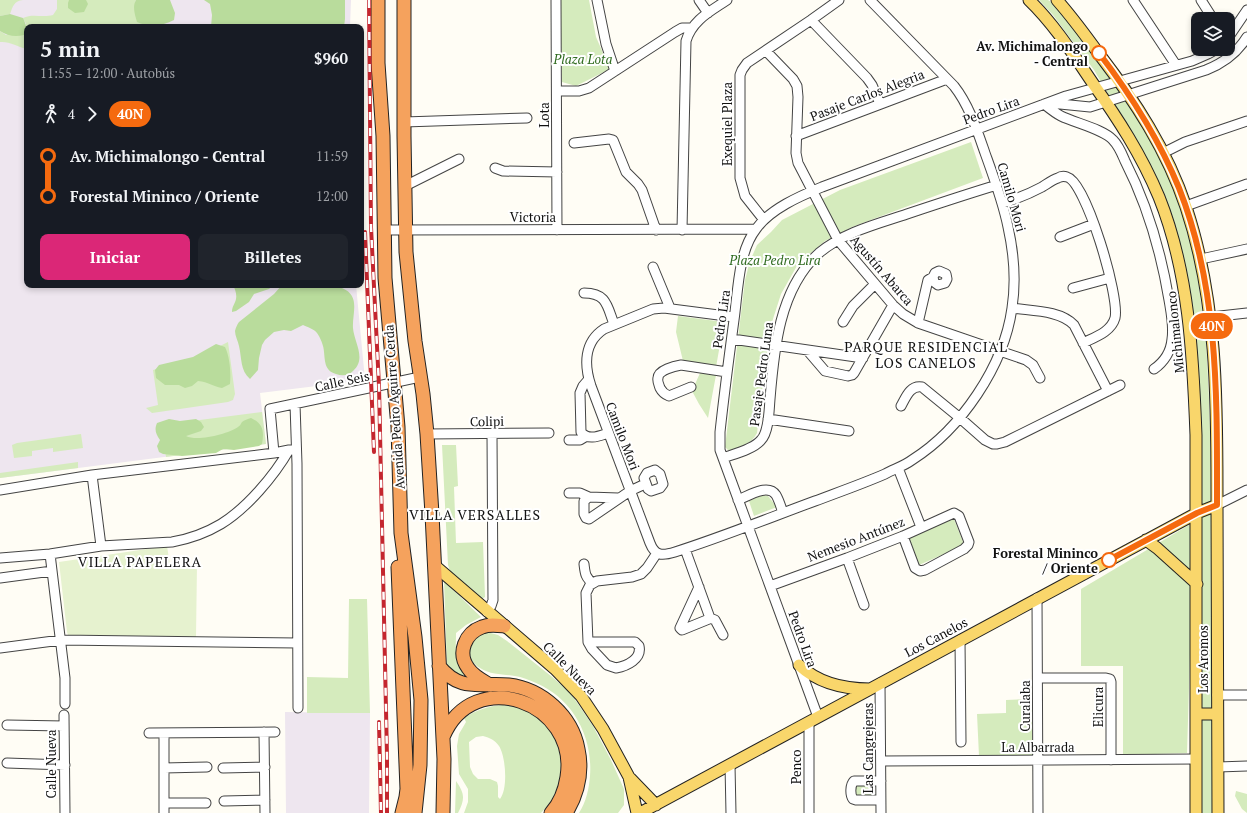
<!DOCTYPE html>
<html lang="es">
<head>
<meta charset="utf-8">
<style>
	body { margin:0; font-family:"PT Serif",serif; background:#20242c; color:#f1f3f6; height:100vh; display:flex; flex-direction:column; font-size:15px; white-space:nowrap }
	* { box-sizing:border-box; margin:0 }
	p { font-size:13px; color:#9ea1a6 }
	.icon { flex:none; width:22px; height:22px; fill:none; stroke:currentColor; stroke-width:2; stroke-linecap:round; stroke-linejoin:round }
	.map { position:relative; flex:1; overflow:hidden }
	.side { position:absolute; left:24px; top:24px; width:340px; height:264px; display:flex; flex-direction:column; background:#171b24; border-radius:8px; box-shadow:0 2px 6px #0003 }
	.side>* { flex:none }
	.badge { padding:0 8px; border-radius:13px; font-size:14px; line-height:26px }
	.controls { position:absolute; left:1191px; top:12px; display:grid; gap:8px }
	.controls a { display:grid; place-items:center; width:44px; height:44px; border-radius:8px; background:#171b24; box-shadow:0 2px 6px #0003; font-size:20px }
	.map>.badge { position:absolute; translate:-50% -50%; box-shadow:0 0 0 2px #fff }
	.legs { display:flex; align-items:center; gap:6px; height:44px; padding:0 16px; font-size:13px }
	.legs p { margin-inline-start:auto }
	.headline { display:flex; align-items:center; justify-content:space-between; height:68px; padding:0 16px }
	h1 { font-size:22px; font-weight:800; line-height:30px }
	.cta { display:flex; gap:8px; margin-top:auto; padding:8px 16px }
	.cta a { flex:1; height:46px; border-radius:8px; background:#db2777; color:#fff; font-size:16px; font-weight:800; line-height:46px; text-align:center }
	.cta a+a { background:#20242c; color:#f1f3f6 }
	ul { padding:0 16px; list-style:none }
	li { display:flex; align-items:center; gap:14px; height:40px; font-size:15px }
	li i { display:grid; place-items:center; width:6px; height:100%; margin:0 5px; background:currentColor }
	li i::after { content:''; width:10px; height:10px; margin:-5px; border:3px solid; border-radius:50%; background:#171b24 }
	li p { margin-inline-start:auto }
	li:first-child i { background:linear-gradient(#0000 50%,currentColor 0) }
	li:last-child i { background:linear-gradient(currentColor 50%,#0000 0) }
	.map>svg:first-child { display:block }
</style>
</head>
<body>
<div class="map">
<svg width="1247" height="813" viewBox="0 0 1247 813">
	<rect width="100%" height="100%" fill="#fffdf5"/>
	<path fill="#eee6ef" d="M0,0H351L350,27H27V285H356L365,380L260,393L266,444L0,478Z
		M285,712L370,713L369,813H286Z"/>
	<path fill="#d5ebbd" fill-rule="evenodd" d="M0,0H23C14,1 13,6 10,14L0,16Z
		M57,0H136L135,3L143,25H165L167,27H27V49C18,47 9,41 0,42V31L6,35L26,24L23,18C33,13 42,18 53,15L57,9Z
		M560,0H589L596,37L610,69L576,86L562,82Z
		M1039,0H1048L1056,5L1073,28L1105,67L1151,137L1172,182L1189,233L1196,266L1206,338L1209,399L1212,489V813H1202V536L1198,404L1170,214L1160,185L1145,156L1094,70L1053,15Z
		M971,142L983,178L852,227L825,241L798,264L781,294L773,319L769,337L757,433C752,444 739,447 729,451L725,447L745,280L750,261L757,245L771,232L782,220L840,190Z
		M678,316L724,322L716,367L683,361L676,332Z
		M228,342L235,394L233,400L228,402L152,413L146,408L158,405L153,370C181,364 202,355 228,342Z
		M700,373L716,375L708,418L699,404L692,391Z
		M262,412L266,444L166,457L161,425Z
		M81,434L83,448L53,452V448L32,451V456L14,458L12,445L17,443Z
		M442,445H456L458,486L454,487L456,543L483,542L485,597L482,599L450,571L448,565Z
		M78,462V468L0,478V473Z
		M763,495L768,496L777,507L754,516L749,501Z
		M949,519H954L963,542L960,547L919,565L909,538Z
		M1194,522L1187,753L1123,755V666H1081V589Z
		M444,581L481,617L466,625L456,633C456,653 453,660 469,675H458L447,667Z
		M349,599H367L370,713H307V677L348,678Z
		M487,632L498,635L507,641L551,676L567,690L574,698L593,726L611,760L624,789V805L618,813H579C586,802 589,789 590,776C593,736 572,698 536,683C529,680 522,677 515,676C503,674 491,675 480,668C462,657 470,638 487,632Z
		M1031,699L1033,755L979,756L977,714L1006,713V700Z
		M503,705C511,706 519,707 527,711C566,730 572,783 541,813H464L468,802V789L459,774L457,746L459,734L466,722L464,718C476,710 488,706 503,705ZM483,736C490,738 495,740 499,746C506,757 508,789 500,799L498,797V786L497,782L490,779H478L473,774L470,767L469,742L476,737Z
		M456,781C465,794 465,799 458,813H455Z
		M856,783H873V797H856Z
		M1236,791L1247,794V813L1242,809L1235,796Z"/>
	<path fill="#b9dc9c" d="M69,0H86L88,4L84,12L75,13L68,8V3Z
		M136,0H170L175,13L174,20C163,26 148,27 137,22C135,15 132,7 136,0Z
		M204,0H345V19L344,27H211L212,15L210,4Z
		M10,14L23,18C26,24 27,29 24,35C15,37 8,36 0,31V16Z
		M233,285H274L269,289L254,294L249,302L236,311L232,312C232,306 235,304 236,299C237,294 235,289 233,285Z
		M282,285C296,285 331,282 342,288C361,296 352,313 353,328C354,342 367,359 353,371C348,376 342,376 336,374C325,371 325,362 324,352C324,346 320,337 317,333C314,329 307,327 303,325L291,331L284,330L274,332L265,340L262,345L259,358L258,370L250,379C240,370 242,359 239,346C238,341 235,336 235,331C236,327 237,325 239,322L274,294Z
		M216,344L225,347C230,357 231,373 230,384L222,388C212,386 209,382 198,381L192,386L185,388L179,385H165L156,378L155,370L159,365L193,357Z
		M251,418C264,424 264,432 262,444L259,446L234,450L223,449L216,453L182,456L163,454L159,452L157,446L160,440C156,434 154,430 157,423L169,419L180,421L196,419L201,422L204,427L201,431L186,436C197,442 228,434 238,427C241,425 240,425 242,422C244,420 248,419 251,418Z"/>
	<path fill="#e6f2cf" d="M167,546L170,565H197L196,637L68,635L67,632L59,562Z"/>
	<g fill="none" stroke-linecap="round" stroke-linejoin="round">
		<defs>
			<path id="minor" d="M556,0L557,230
				M597,0L606,44L615,71
				M699,0L708,13
				M1133,0L1176,65
				M1201,0L1213,19
				M811,20L867,78L872,85L880,104
				M1228,38L1247,10
				M766,51L793,79L797,86L798,97L796,153L798,163L838,240L893,305L903,314L918,323L1026,360L1033,365L1040,378
				M557,91H579L589,88L675,32L682,28H691
				M1050,103L1090,107L1206,70C1224,63 1237,53 1247,37
				M1044,104C1049,108 1055,113 1061,116C1075,123 1103,129 1113,140C1119,146 1122,154 1125,161C1147,204 1161,252 1169,300C1171,312 1174,326 1172,339C1171,351 1164,362 1154,369
				M404,122L527,118
				M796,136L947,79
				M574,143L609,139L613,140L626,172L638,184L642,190L656,230
				M1163,153L1185,142L1247,121
				M495,168L503,171L557,172
				M405,186L459,159
				M1003,203C1016,199 1029,194 1042,187C1047,184 1052,180 1058,178C1061,176 1064,176 1067,177C1086,182 1120,297 1115,318C1111,332 1095,337 1083,343
				M1186,206L1247,184
				M764,220L745,196L740,178V75L742,70L747,63L811,20L839,0
				M384,230L755,229
				M682,230L686,41C692,20 711,11 727,0
				M1060,237L1094,224
				M1201,259L1247,249
				M653,267L670,308
				M1073,288L1110,278
				M584,293C607,293 607,306 614,324
				M1012,308C1031,311 1060,310 1074,325L1108,391
				M734,317L664,308L653,309L604,329C584,342 584,365 591,386L650,543C655,556 662,556 675,552C722,537 769,518 815,501C839,492 862,484 885,474C894,469 904,466 912,460C961,429 1004,366 1012,308C1016,282 1014,254 1008,227C1003,202 994,178 985,153C977,130 969,105 954,86L870,0
				M1211,317L1247,313
				M843,322L853,306L875,284
				M918,323L928,280L933,277L935,273L939,271L946,274L947,279L945,283L938,285L934,282L933,277
				M732,339L863,358
				M807,350L825,371L848,376L852,375L854,373L893,305
				M589,379L583,386L580,393L581,432C588,441 599,436 608,433
				M691,387L669,396C664,394 662,392 660,388C659,385 657,381 658,378C658,370 675,366 681,365L727,372
				M295,404L297,464L298,708
				M901,406C906,397 910,385 922,387L960,418L985,440L993,444H997L1005,442L1120,385
				M768,419L849,431
				M427,434L549,433
				M569,440H580L585,437
				M274,453L270,409L420,377
				M723,458C734,454 754,449 761,440C769,432 769,410 770,399C774,350 779,289 819,253C844,232 877,224 907,214C937,204 967,194 997,185
				M898,468L921,527
				M655,470L660,474L663,484L660,488L651,491L648,489L644,478L647,473Z
				M92,475L101,546
				M0,490L92,475L274,453L289,450
				M569,493H580L589,497L618,498
				M589,497L584,501V514L586,518L589,519L630,491L645,484
				M738,500C748,496 768,483 776,495C779,500 781,507 783,513
				M1217,505L1247,490
				M685,549L710,618L715,620L723,635
				M50,554L65,678V704
				M0,558L50,554L101,546L172,542C189,539 206,533 221,524C247,508 274,476 289,450L296,449
				M847,558L864,605
				M584,564C585,572 585,578 593,583
				M0,578L52,571
				M770,586L847,558L903,536L954,513L959,516L969,542L968,545L964,549L925,570L920,571L915,568L903,536
				M699,587L680,628L682,630L709,619L710,618
				M1037,598L1038,813
				M487,612L491,606L493,600L492,434
				M960,640L961,742
				M588,642H635L639,646C642,659 627,666 616,668L607,665L592,649L588,642L586,593L590,585L597,581L632,577L641,574L647,568L657,553
				M0,648L61,640L297,643
				M1038,678H1106L1110,679L1111,682V760
				M880,683L881,813
				M1217,695H1247
				M64,715L65,813
				M818,717L720,450V432C724,395 729,357 734,320C738,292 738,252 756,229C770,209 800,196 822,187L1066,96L1192,61L1208,54L1217,49
				M809,722V813
				M7,725L64,726
				M264,732L265,813
				M149,733L275,732
				M164,733V813
				M881,761L1196,759
				M7,763L65,765
				M730,765L731,813
				M1218,767L1247,766
				M164,768L207,767
				M223,768L265,767
				M881,781H854C850,785 850,795 853,799L856,800H881
				M224,801L265,800
				M164,803H206"/>
			<path id="major" d="M1029,0C1054,24 1073,54 1092,82C1118,119 1141,154 1159,197C1189,272 1193,354 1196,435V813
				M1057,0C1072,17 1086,36 1099,54C1135,101 1167,150 1186,207C1218,303 1217,404 1217,504C1217,607 1217,710 1218,813
				M1146,540L1157,548L1197,584
				M434,565L555,669L581,696L603,729L629,777L637,813
				M799,665C818,683 844,689 870,689
				M1196,714H1217
				M629,777L656,805
				M640,813L1197,513L1217,505"/>
			<path id="highway" d="M378,0V63L383,136L385,278L398,427L401,533L415,637L421,700L420,765L415,813
				M404,0V136L406,252L415,341L423,394L427,434L432,514L444,759L443,813
				M398,567L407,789L406,797L402,813
				M439,666C461,693 480,682 509,685C542,689 572,716 578,749C583,772 578,793 566,813
				M490,685C483,681 473,676 468,668C457,653 465,633 482,627C489,624 496,625 504,626
				M443,737C473,664 579,702 567,777C565,790 560,803 551,813"/>
		</defs>
		<use href="#minor" stroke="#444" stroke-width="11"/>
		<use href="#major" stroke="#222" stroke-width="13"/>
		<use href="#highway" stroke="#222" stroke-width="15"/>
		<use href="#minor" stroke="#fff" stroke-width="9"/>
		<use href="#major" stroke="#f9d66b" stroke-width="11"/>
		<use href="#highway" stroke="#f5a25d" stroke-width="13"/>
		<defs>
			<path id="rail" d="M369,0L371,227L379,386L387,756V813
				M365,232L374,452
				M379,722L381,813"/>
		</defs>
		<use href="#rail" stroke="#c4262e" stroke-width="4"/>
		<use href="#rail" stroke="#fff" stroke-width="2.5" stroke-dasharray="8" stroke-linecap="butt"/>
	</g>
	<g fill="none" stroke-linecap="round" stroke-linejoin="round">
		<defs>
			<path id="line-1" d="M1099,53C1131,95 1159,139 1179,188C1219,289 1217,398 1217,505L1197,513L1109,560"/>
		</defs>
		<use href="#line-1" stroke="#fff" stroke-width="9"/>
		<use href="#line-1" stroke="#f56a0f" stroke-width="6"/>
	</g>
	<g fill="#fff" stroke="#f56a0f" stroke-width="2">
		<circle cx="1099" cy="53" r="7"/>
		<circle cx="1109" cy="560" r="7"/>
	</g>
	<g text-anchor="middle" dominant-baseline="central" stroke-width="4" stroke-linejoin="round" paint-order="stroke">
		<g font-size="13" font-weight="bold" fill="#111" stroke="#fff" text-anchor="end">
			<text x="1088" y="46">Av. Michimalongo<tspan x="1088" dy="15">- Central</tspan></text>
			<text x="1098" y="553">Forestal Mininco<tspan x="1098" dy="15">/ Oriente</tspan></text>
		</g>
		<g font-size="13" font-style="italic" fill="#2f6b1f" stroke="#fff">
			<text x="583" y="59">Plaza Lota</text>
			<text x="775" y="260">Plaza Pedro Lira</text>
		</g>
		<g font-size="13" fill="#111" stroke="#fff">
			<text transform="translate(867 95) rotate(-21)">Pasaje Carlos Alegria</text>
			<text transform="translate(991 110) rotate(-20)">Pedro Lira</text>
			<text transform="translate(544 115) rotate(-90)">Lota</text>
			<text transform="translate(727 124) rotate(-90)">Exequiel Plaza</text>
			<text transform="translate(1012 197) rotate(74)">Camilo Mori</text>
			<text x="533" y="217">Victoria</text>
			<text transform="translate(882 270) rotate(49)">Agustín Abarca</text>
			<text transform="translate(721 319) rotate(-82)">Pedro Lira</text>
			<text transform="translate(1175 332) rotate(-96)">Michimalonco</text>
			<text transform="translate(761 374) rotate(-82)">Pasaje Pedro Luna</text>
			<text transform="translate(342 381) rotate(-12)">Calle Seis</text>
			<text transform="translate(394 407) rotate(-94)">Avenida Pedro Aguirre Cerda</text>
			<text transform="translate(487 421) rotate(-1)">Colipi</text>
			<text transform="translate(623 436) rotate(69)">Camilo Mori</text>
			<text transform="translate(856 539) rotate(-21)">Nemesio Antúnez</text>
			<text transform="translate(936 637) rotate(-28)">Los Canelos</text>
			<text transform="translate(803 639) rotate(70)">Pedro Lira</text>
			<text transform="translate(1203 659) rotate(-90)">Los Aromos</text>
			<text transform="translate(570 668) rotate(45)">Calle Nueva</text>
			<text transform="translate(1025 706) rotate(-90)">Curalaba</text>
			<text transform="translate(1098 707) rotate(-90)">Elicura</text>
			<text x="1038" y="747">La Albarrada</text>
			<text transform="translate(868 748) rotate(-90)">Las Cangrejeras</text>
			<text transform="translate(51 764) rotate(-90)">Calle Nueva</text>
			<text transform="translate(796 767) rotate(-90)">Penco</text>
		</g>
		<g font-size="14" letter-spacing="1" fill="#111" stroke="#fff">
			<text x="926" y="346">PARQUE RESIDENCIAL<tspan x="926" dy="16">LOS CANELOS</tspan></text>
			<text x="475" y="514">VILLA VERSALLES</text>
			<text x="140" y="561">VILLA PAPELERA</text>
		</g>
	</g>
</svg>
<div class="controls">
<a><svg class="icon" aria-label="layers" viewBox="0 0 24 24"><path d="M12 4l9 5-9 5-9-5zM3 14l9 5 9-5"/></svg></a>
</div>
<b class="badge" style="left:1212px;top:326px;background:#f56a0f;color:#fff">40N</b>
<section class="side">
<div class="headline"><div><h1>5 min</h1><p>11:55 – 12:00 · Autobús</p></div><b>$960</b></div>
<div class="legs"><svg class="icon" aria-label="walk" viewBox="0 0 24 24"><circle cx="13" cy="4" r="2"/><path d="M13 8l-2 6 4 7M11 14l-3 7M7 12l3-4h3l4 4"/></svg>4<svg class="icon" aria-label="forward" viewBox="0 0 24 24"><path d="M9 5l7 7-7 7"/></svg><b class="badge" style="background:#f56a0f;color:#fff">40N</b></div>
<ul>
<li><i style="color:#f56a0f"></i><b>Av. Michimalongo - Central</b><p>11:59</p></li>
<li><i style="color:#f56a0f"></i><b>Forestal Mininco / Oriente</b><p>12:00</p></li>
</ul>
<div class="cta"><a>Iniciar</a><a>Billetes</a></div>
</section>
</div>
</body>
</html>
